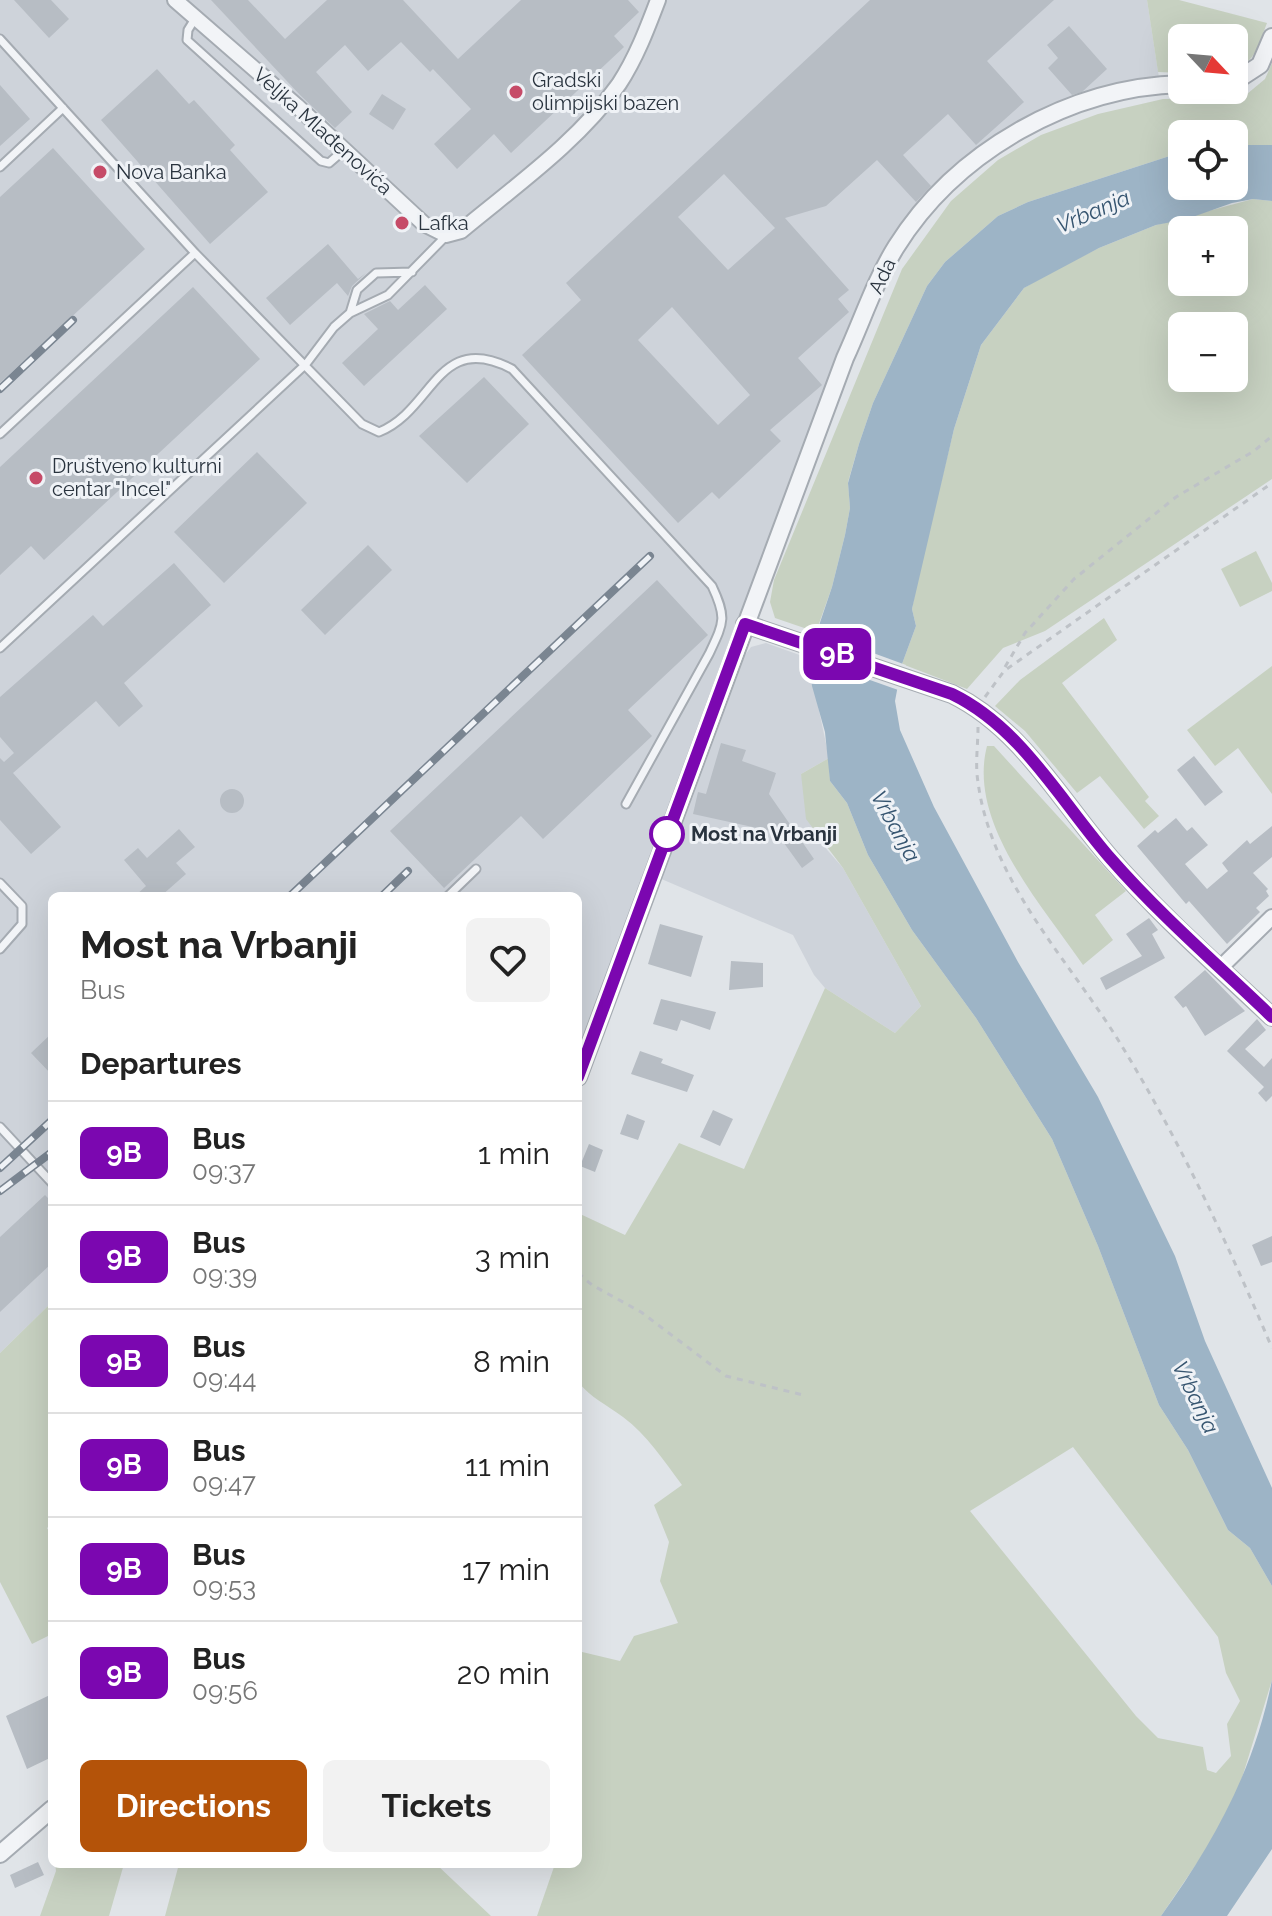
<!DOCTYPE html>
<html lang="en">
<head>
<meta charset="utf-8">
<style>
	body { margin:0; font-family:Raleway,sans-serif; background:#f2f2f2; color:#222; height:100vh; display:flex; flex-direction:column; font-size:30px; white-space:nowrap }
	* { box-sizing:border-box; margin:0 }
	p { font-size:26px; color:#767676 }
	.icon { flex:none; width:44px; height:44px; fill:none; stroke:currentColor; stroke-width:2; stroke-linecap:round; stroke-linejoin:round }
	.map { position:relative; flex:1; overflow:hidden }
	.details { position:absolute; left:48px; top:892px; width:534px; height:976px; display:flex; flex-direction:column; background:#fff; border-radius:12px; box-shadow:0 8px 32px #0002 }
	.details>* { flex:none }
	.badge { padding:0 16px; border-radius:12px; font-size:28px; line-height:52px }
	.needle { width:52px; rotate:116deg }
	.tools { position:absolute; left:1168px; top:24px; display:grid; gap:16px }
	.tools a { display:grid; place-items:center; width:80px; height:80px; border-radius:12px; background:#fff; box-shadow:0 8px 32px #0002; font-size:40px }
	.map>.badge { position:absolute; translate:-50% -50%; box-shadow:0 0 0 4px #fff }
	h2 { padding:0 32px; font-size:30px; line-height:72px }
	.round { display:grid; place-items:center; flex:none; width:84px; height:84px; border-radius:12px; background:#f2f2f2 }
	.summary { display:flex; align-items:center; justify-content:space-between; height:136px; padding:0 32px }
	h1 { font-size:38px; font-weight:700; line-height:60px }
	.action { display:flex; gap:16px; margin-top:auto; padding:16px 32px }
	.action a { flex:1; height:92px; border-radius:12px; background:#b45309; color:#fff; font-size:32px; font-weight:700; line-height:92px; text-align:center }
	.action a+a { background:#f2f2f2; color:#222 }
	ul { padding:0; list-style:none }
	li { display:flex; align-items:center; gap:24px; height:104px; padding:0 32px; border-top:2px solid #e0e0e0 }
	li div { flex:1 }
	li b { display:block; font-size:30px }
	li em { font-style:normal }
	li .badge { min-width:88px; font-weight:700; text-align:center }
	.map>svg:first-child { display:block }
</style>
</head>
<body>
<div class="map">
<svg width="1272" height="1916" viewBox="0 0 1272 1916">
	<rect width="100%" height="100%" fill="#e0e4e8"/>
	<path fill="#ced3da" d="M0,0H1147L1160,84L1037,120L932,202L880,280L578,1077V896H52V1302L0,1353Z
		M766,643L808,658L829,758L801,774L822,844L843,868L921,1006L895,1033L825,988L814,975L793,935L659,878L742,659L751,647Z"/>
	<path fill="#c7d1c1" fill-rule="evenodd" d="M1147,0H1179L1267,23C1259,43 1256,62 1234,70V38H1182V73L1158,72Z
		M1272,63V145H1234V134H1182V152L1028,202L998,216L945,262L927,286L873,403L859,444L848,482L850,508L845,535L832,587L816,632L775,618L770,602L774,580L902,269L951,201L998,160L1041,135L1098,114L1163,99L1225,98L1247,94L1265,79Z
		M1253,199L1272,201V479L1045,631L1003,648L967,689L902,664L916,626L912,609L919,572L954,429L981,345L1024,288L1054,270L1099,248L1156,225ZM1182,230H1234V282H1182ZM1182,326H1234V378H1182Z
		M1256,551L1272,583V591L1240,607L1221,569Z
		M1104,618L1117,640L1062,683L1149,797L1145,801L1159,816L1144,829L1100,776L1077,793L1025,731L995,706L1020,680Z
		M1272,666V794L1238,748L1215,766L1187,730Z
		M987,746H994L1126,891L1095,915L1113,940L1083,965C1042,905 967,823 987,746Z
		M829,758L830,781L847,803L868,855L912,930L976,1018L1052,1139L1098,1246L1159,1405L1188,1450L1228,1530L1250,1548L1272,1586V1680L1238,1791L1214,1838L1161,1916H537L555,1864H578V1651L620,1661L634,1636L678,1623L660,1581L669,1542L654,1505L682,1485C664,1461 647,1435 623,1417C607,1405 591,1398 578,1382L581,1351L578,1328V1213L625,1235L679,1143L744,1169L825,988L895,1033L921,1006L843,868L806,819L801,774ZM1073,1447L1218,1637L1226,1673L1240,1701L1227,1724L1231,1756L1216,1773L1207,1770L1203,1747L1158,1738L1136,1716L970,1511Z
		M52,1302V1524L47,1528L52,1536V1634L32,1644L0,1582V1353Z
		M55,1864H124L109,1916H40L56,1871Z
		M179,1864H436L491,1916H165Z"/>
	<path fill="#9db4c6" d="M1234,145H1272V201L1253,199L1232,203L1187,219L1156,225L1099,248L1024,288L981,345L954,429L912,609L916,626L902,664L895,701L900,730L934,807L1018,962L1098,1097L1175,1256L1205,1341L1272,1488V1586L1250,1548L1228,1530L1188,1450L1159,1405L1098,1246L1052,1139L976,1018L912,930L868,855L847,803L830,781L825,732L812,686L808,658L832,587L845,535L850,508L848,483L859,444L873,403L927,286L945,262L998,216L1028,202L1182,152V186H1234Z
		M1272,1680V1849L1227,1916H1161C1214,1842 1254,1770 1272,1680Z"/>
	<path fill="#e0e4e8" d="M813,631L906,665L901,691L805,657Z"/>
	<path fill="#b7bdc4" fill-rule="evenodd" d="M14,0H51L69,19L49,38Z
		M211,0H248L285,39L327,0H403L458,59L521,0H628L639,12L614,36L624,47L511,153L494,134L457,169L434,144L471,109L433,69L430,72L401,42L368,71L345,45L316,72L352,112L335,128L300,95Z
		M870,0H1054L987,61L1024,102L976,145L948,114L903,155L931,186L916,202L877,160L826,206L785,218L849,290L838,299L849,312L798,358L822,385L770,430L781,441L719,499L712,492L678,523L522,355L581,300L566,283ZM724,174L775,228L728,270L678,217ZM672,307L750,395L718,425L638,340Z
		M1069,26L1107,69L1082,92L1072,95L1048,68L1058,58L1047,45Z
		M157,69L189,104L194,100L235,145L230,150L268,192L210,244L101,120Z
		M0,85L30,119L0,146Z
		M382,94L406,109L393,130L369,114Z
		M53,148L145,249L0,383V197Z
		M328,244L358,279L366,273L352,286L348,296L337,283L290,325L266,298Z
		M425,285L447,309L364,386L342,363L378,329L364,314L390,301L398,310Z
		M193,287L260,359L44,560L31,546L0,575V467Z
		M484,377L529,424L467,483L419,436Z
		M257,452L307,503L224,583L174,532Z
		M368,545L392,570L325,635L301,610Z
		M174,563L211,605L124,683L143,706L119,727L96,701L13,773L61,827L31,854L0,820V758L4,762L14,753L0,737V697L93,615L103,626Z
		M657,580L708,635L628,710L652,736L543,839L521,816L444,888L390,831Z
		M721,743L746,750L742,761L776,773L769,794L814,859L802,868L776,832L693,814L698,792L706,794Z
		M1194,756L1223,792L1205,806L1177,770Z
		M220 801a12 12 0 1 1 24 0a12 12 0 1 1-24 0Z
		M1176,818L1187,831L1192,827L1208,845L1185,864L1207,889L1228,871L1222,863L1247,840L1250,844L1272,826V857L1253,873L1268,889L1266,891L1269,896L1256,908L1260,912L1227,944L1189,901L1186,904L1137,846L1155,830L1158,833Z
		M179,829L195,847L176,863L186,874L161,896H135L146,886L124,860L138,848L147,858Z
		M1149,918L1158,930L1152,934L1165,958L1106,990L1100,978L1142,956L1126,934Z
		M660,924L703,936L691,977L648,964Z
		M731,961L763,963V987L729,990Z
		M1205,970L1245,1011L1205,1036L1186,1006L1183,1008L1174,997Z
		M661,999L716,1012L710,1030L681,1020L677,1031L653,1024Z
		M1257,1019L1266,1030L1245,1049L1264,1067L1272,1058V1096L1266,1102L1258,1093L1264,1087L1227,1051Z
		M52,1033V1075L31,1053Z
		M640,1051L663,1059L661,1063L694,1075L687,1092L631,1074Z
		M713,1110L733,1119L720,1146L700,1137Z
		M627,1114L645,1121L638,1140L620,1134Z
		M589,1144L603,1150L595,1172L580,1166Z
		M45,1195L52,1202V1263L0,1312V1237Z
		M1272,1236V1262L1261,1266L1252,1245Z
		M52,1694V1757L27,1769L6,1716Z
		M38,1862L44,1875L15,1888L10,1875Z"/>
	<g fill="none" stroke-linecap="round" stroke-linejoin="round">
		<defs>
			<path id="service" d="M196,17L188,30L187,40L321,161L329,163L344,150
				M0,39L195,253
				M0,167L63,108
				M350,313L357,290L376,273L412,272
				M0,434L195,253L362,424L379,432C434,410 437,330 512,369L712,586C727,618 724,622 709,654L626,804
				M0,648L306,364L334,327L350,313L388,295L446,236
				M0,883L22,906V924L0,949
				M448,896L476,869
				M0,1127L52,1183"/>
			<path id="minor" d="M175,0L297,106L424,224L446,235L461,231C515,186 578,142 619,84C636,58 647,29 658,0
				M1220,968L1272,917"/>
			<path id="tertiary" d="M1234,82L1260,65L1272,37
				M745,624L952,694C1022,728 1061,802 1111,859C1161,916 1217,965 1272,1017
				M578,1077L845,358C862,321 875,281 896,247C956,151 1070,87 1182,84
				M0,1854L52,1809"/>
		</defs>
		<use href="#service" stroke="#a5abb2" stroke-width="11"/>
		<use href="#minor" stroke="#a5abb2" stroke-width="18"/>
		<use href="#tertiary" stroke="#a5abb2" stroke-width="20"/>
		<path stroke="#bec2c7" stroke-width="3" stroke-dasharray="6 6" stroke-linecap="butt" d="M1005,667L1025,633L1074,579L1176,497L1254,451L1272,436
			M985,697L1004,671L1272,483
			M978,727C978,745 975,765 978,782C991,882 1069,960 1120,1043C1179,1139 1228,1244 1272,1348
			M578,1273L592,1285L641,1312L726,1376L803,1395"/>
		<use href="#service" stroke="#f2f4f7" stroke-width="7"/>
		<use href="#minor" stroke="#f2f4f7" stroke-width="14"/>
		<use href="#tertiary" stroke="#f2f4f7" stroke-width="16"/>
		<defs>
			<path id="rail" d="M0,389L73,320
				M290,896L650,556
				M382,896L408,871
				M0,1168L52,1120
				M0,1191L52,1152"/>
		</defs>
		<use href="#rail" stroke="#7a8591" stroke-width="8"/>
		<use href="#rail" stroke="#eff2f6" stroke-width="5" stroke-dasharray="15" stroke-linecap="butt"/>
	</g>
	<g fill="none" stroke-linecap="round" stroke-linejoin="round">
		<defs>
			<path id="line" d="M578,1077L745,624L952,694C1022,728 1061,802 1111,859C1161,916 1218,965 1272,1017"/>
		</defs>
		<use href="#line" stroke="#fff" stroke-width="18"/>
		<use href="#line" stroke="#7b07b0" stroke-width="12"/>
	</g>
	<g fill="#c64b68" stroke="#eff2f6" stroke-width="3">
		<circle cx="516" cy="92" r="8"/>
		<circle cx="100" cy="172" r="8"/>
		<circle cx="402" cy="223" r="8"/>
		<circle cx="36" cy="478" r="8"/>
	</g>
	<circle fill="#fff" stroke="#7b07b0" stroke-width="4" cx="667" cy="834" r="16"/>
	<g text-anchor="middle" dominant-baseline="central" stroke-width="6" stroke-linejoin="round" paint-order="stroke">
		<g font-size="20" fill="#29333e" stroke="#eff2f6" text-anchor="start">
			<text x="532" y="80">Gradski<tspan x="532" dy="23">olimpijski bazen</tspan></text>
			<text x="116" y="172">Nova Banka</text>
			<text x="418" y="223">Lafka</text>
			<text x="52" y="466">Društveno kulturni<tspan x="52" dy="23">centar "Incel"</tspan></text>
		</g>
		<g font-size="20" fill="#29333e" stroke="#eff2f6">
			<text transform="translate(323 131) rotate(42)">Veljka Mlađenovića</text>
			<text transform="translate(882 276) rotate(-65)">Ada</text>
		</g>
		<g font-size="20" font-weight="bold" fill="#29333e" stroke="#eff2f6" text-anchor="start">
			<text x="691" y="834">Most na Vrbanji</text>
		</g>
		<g font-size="22" font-style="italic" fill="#365570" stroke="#eff2f6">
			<text transform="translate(1093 211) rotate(-23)">Vrbanja</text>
			<text transform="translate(896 826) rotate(61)">Vrbanja</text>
			<text transform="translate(1196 1397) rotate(64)">Vrbanja</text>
		</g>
	</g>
</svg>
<div class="tools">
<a><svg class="needle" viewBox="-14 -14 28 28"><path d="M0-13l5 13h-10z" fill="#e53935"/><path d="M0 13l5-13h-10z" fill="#767676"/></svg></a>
<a><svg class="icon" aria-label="locate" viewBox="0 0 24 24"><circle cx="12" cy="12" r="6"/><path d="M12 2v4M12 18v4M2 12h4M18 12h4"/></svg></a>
<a>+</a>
<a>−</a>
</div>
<b class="badge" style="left:837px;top:654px;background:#7b07b0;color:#fff">9B</b>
<section class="details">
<div class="summary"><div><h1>Most na Vrbanji</h1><p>Bus</p></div><a class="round"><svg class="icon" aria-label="heart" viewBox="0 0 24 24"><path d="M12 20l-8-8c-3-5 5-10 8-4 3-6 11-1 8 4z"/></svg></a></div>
<h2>Departures</h2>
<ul>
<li><span class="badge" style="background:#7b07b0;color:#fff">9B</span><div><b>Bus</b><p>09:37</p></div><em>1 min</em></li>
<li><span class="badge" style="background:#7b07b0;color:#fff">9B</span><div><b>Bus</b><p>09:39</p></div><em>3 min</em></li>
<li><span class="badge" style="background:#7b07b0;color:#fff">9B</span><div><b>Bus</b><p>09:44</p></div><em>8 min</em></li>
<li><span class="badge" style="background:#7b07b0;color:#fff">9B</span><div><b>Bus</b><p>09:47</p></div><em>11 min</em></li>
<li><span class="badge" style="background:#7b07b0;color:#fff">9B</span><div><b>Bus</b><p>09:53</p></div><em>17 min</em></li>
<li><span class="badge" style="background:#7b07b0;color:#fff">9B</span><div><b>Bus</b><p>09:56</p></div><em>20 min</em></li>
</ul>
<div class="action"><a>Directions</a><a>Tickets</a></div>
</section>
</div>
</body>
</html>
